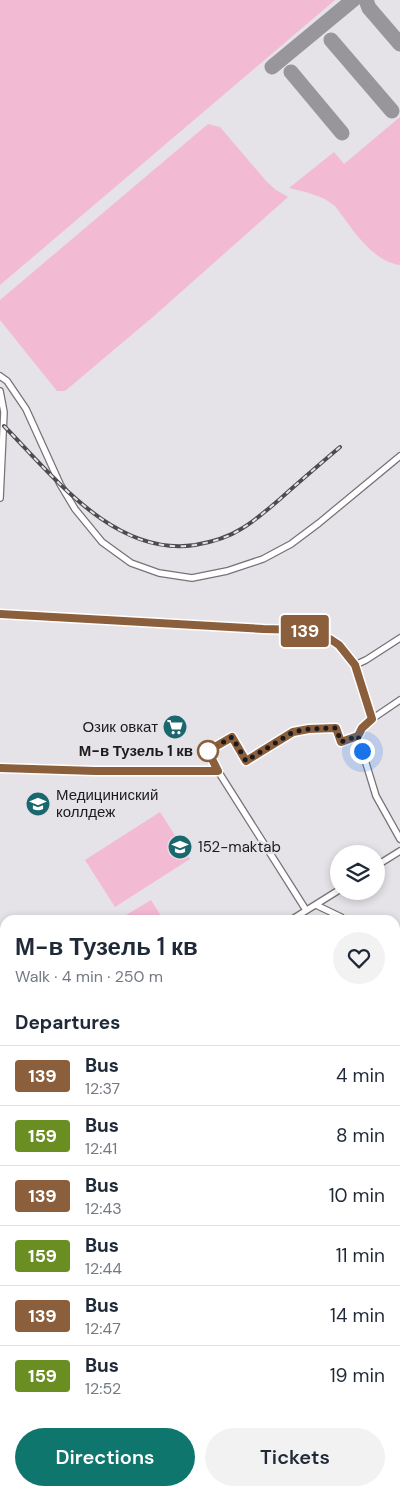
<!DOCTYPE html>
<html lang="en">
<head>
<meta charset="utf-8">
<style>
	body { margin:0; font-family:"DM Sans",sans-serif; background:#f2f2f3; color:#1f2937; height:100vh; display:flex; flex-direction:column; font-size:19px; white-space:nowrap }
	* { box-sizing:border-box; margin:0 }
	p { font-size:16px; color:#747a83 }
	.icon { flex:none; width:28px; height:28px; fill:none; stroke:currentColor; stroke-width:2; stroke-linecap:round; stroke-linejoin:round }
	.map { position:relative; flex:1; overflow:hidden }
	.panel { position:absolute; left:0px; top:915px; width:400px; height:581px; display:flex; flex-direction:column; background:#fff; border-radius:15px 15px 0 0; box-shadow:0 2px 8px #0003 }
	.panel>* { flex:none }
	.badge { padding:0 10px; border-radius:4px; font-size:18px; line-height:32px }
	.tools { position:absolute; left:330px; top:845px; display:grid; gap:10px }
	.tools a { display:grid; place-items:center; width:55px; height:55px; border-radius:50%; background:#fff; box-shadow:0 2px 8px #0003; font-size:25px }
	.you { position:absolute; width:25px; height:25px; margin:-12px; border:4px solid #fff; border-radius:50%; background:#1a73e8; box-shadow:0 0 0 8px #1a73e833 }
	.map>.badge { position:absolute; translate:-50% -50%; box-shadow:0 0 0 2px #fff }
	h2 { padding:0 15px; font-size:19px; line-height:45px }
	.round { display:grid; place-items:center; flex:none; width:52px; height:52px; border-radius:26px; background:#f2f2f3 }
	.summary { display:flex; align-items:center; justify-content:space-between; height:85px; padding:0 15px }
	h1 { font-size:24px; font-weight:600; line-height:38px }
	.button { display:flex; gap:10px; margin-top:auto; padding:10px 15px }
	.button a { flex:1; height:58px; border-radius:30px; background:#0f766e; color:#fff; font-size:20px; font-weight:600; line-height:58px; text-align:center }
	.button a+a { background:#f2f2f3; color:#1f2937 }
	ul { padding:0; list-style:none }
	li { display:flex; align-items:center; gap:15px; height:60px; padding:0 15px; border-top:1px solid #e0e1e3 }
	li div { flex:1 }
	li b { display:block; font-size:19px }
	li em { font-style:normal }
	li .badge { min-width:55px; font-weight:700; text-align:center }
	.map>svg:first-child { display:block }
</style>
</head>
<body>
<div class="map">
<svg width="400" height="1496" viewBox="0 0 400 1496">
	<rect width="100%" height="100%" fill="#e5e2e8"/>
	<path fill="#f3bad3" d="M0,0H335L0,285Z
		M400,117V265C371,261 352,228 335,206C322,195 305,192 289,188L334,152L344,164Z
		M208,124L220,127L267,182L276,190L288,197L154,316L65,391H57L0,320V300Z
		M160,812L190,859L115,907L85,860Z
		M151,900L161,916L155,920H122L121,918Z"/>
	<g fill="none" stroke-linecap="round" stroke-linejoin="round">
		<path stroke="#8292b9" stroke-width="2" d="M395,1101L400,1100
			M0,1358L5,1360
			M328,1491L340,1496"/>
		<path stroke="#99969b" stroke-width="15" d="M366,0L369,8L400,44
			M331,40L392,111
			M272,67L353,0
			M291,72L342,133"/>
		<defs>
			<path id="minor" d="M0,376L7,381L26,409L60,484L75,509L102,542L131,563L159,573L192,578L227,571L263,559L291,544L319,523L400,456
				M0,391L4,412L0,498
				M0,614L263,629L304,630L330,639L339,645L355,665L372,719L362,729L358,737L376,796L400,839
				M355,665L366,660L400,638
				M372,719L400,700
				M0,768L95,771H218L306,910
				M218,771L208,751L232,737L246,761L293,733L309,729L336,728L341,742L358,737
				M376,866L400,851
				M316,905L341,917L343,920
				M291,920L339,890
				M0,936L5,937
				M395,1003L400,1011
				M0,1044L5,1041
				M395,1110L400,1109
				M395,1183L400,1185
				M395,1207L400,1198
				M395,1339L400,1341
				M0,1382L5,1384
				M0,1393L5,1395
				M57,1491L68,1496
				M238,1491L250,1496
				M268,1491L279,1496
				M19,1496L28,1491
				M116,1496L118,1491"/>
			<path id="major" d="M0,1312L5,1314
				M395,1319L400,1310
				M395,1473L400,1476
				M288,1496L291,1491"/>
			<path id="highway" d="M0,1327L5,1329
				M0,1344L5,1346
				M395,1489L400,1491
				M359,1491L371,1496"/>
		</defs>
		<use href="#minor" stroke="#757378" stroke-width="8"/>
		<use href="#major" stroke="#757378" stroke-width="10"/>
		<use href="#highway" stroke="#757378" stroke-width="11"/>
		<use href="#minor" stroke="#fff" stroke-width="5.5"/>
		<use href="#major" stroke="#fff" stroke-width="8"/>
		<use href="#highway" stroke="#fff" stroke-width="9"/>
		<defs>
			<path id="rail" d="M4,426C54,477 115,557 195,545C212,542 227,538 241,529C255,521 268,509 280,499C300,481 320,464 340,447
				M0,1376L5,1378
				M281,1491L292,1496
				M303,1491L315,1496"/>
		</defs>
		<use href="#rail" stroke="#4d4b4e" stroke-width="4"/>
		<use href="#rail" stroke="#e5e2e8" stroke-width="2" stroke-dasharray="5.5" stroke-linecap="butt"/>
	</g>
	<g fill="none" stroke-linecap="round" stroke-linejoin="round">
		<defs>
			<path id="line" d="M0,614L263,629L304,630L330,639L339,645L355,665L372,719L362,728L358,736L341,742L336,728L309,729L293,732L246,761L232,737L208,751L218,771H95L0,768"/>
		</defs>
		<use href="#line" stroke="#fff" stroke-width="11"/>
		<use href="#line" stroke="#8b5e3c" stroke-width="8"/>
		<path stroke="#1b1a1c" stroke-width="5" stroke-dasharray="0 9" d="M208,751L232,737L246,761L293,732L309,729L336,728L341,742L358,736L362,751"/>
	</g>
	<defs>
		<symbol id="supermarket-disc" viewBox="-11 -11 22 22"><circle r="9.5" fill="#1b676e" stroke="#e5e2e8"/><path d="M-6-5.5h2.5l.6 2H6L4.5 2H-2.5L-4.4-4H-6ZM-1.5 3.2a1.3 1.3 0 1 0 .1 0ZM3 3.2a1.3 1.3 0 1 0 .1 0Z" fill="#fff"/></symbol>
		<symbol id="university-disc" viewBox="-11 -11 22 22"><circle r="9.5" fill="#1b676e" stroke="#e5e2e8"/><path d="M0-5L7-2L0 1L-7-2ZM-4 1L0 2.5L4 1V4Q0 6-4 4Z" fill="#fff"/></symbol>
		<symbol id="school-disc" viewBox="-11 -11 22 22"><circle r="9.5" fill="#1b676e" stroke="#e5e2e8"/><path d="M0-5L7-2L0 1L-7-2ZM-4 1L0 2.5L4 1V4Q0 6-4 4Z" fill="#fff"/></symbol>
	</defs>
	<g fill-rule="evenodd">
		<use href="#supermarket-disc" x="161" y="713" width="28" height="28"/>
		<use href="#university-disc" x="24" y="790" width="28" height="28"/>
		<use href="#school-disc" x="166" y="833" width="28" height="28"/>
	</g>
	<circle fill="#fff" stroke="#8b5e3c" stroke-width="2.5" cx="208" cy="751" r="10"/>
	<g text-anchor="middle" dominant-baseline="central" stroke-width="4.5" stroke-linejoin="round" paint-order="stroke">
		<g font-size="15" fill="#1b1a1c" stroke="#e5e2e8" text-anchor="start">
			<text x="158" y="727" text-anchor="end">Озик овкат</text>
			<text x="56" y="795">Медициниский<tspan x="56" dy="17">коллдеж</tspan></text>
			<text x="198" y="847">152-maktab</text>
		</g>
		<g font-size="15" font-weight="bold" fill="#1b1a1c" stroke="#e5e2e8" text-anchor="end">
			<text x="193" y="751">М-в Тузель 1 кв</text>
		</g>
	</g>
</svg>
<div class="tools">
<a><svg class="icon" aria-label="layers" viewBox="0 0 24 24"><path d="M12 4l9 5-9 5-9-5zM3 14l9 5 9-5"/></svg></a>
</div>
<div class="you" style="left:362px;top:751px"></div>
<b class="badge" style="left:305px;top:631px;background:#8b5e3c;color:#fff">139</b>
<section class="panel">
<div class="summary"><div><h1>М-в Тузель 1 кв</h1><p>Walk · 4 min · 250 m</p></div><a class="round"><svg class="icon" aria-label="heart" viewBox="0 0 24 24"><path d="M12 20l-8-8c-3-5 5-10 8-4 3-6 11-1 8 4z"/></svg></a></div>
<h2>Departures</h2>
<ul>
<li><span class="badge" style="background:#8b5e3c;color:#fff">139</span><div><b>Bus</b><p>12:37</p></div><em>4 min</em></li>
<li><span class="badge" style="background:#6b8e23;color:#fff">159</span><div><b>Bus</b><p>12:41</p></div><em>8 min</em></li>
<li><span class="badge" style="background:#8b5e3c;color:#fff">139</span><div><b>Bus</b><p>12:43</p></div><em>10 min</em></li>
<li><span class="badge" style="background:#6b8e23;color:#fff">159</span><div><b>Bus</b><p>12:44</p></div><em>11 min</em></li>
<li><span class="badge" style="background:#8b5e3c;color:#fff">139</span><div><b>Bus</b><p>12:47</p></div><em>14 min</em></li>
<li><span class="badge" style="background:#6b8e23;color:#fff">159</span><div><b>Bus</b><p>12:52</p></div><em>19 min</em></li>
</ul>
<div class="button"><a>Directions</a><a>Tickets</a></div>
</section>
</div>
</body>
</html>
